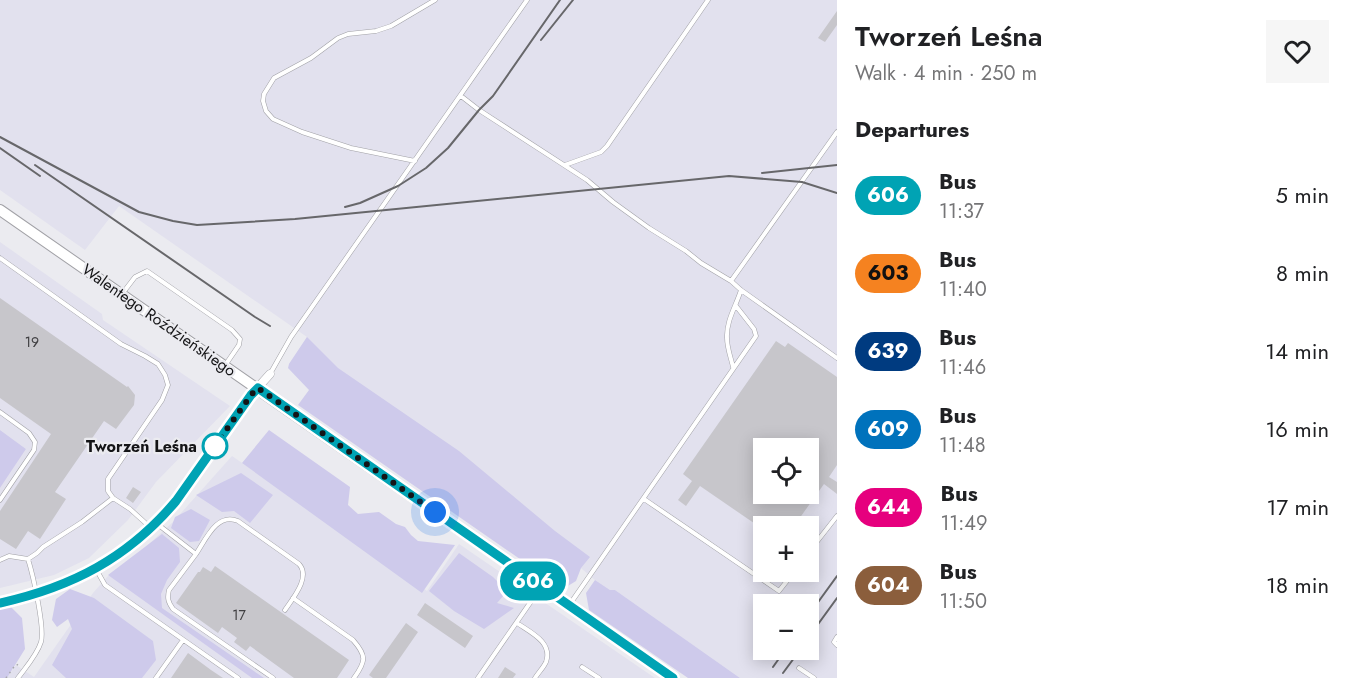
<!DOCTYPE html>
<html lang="en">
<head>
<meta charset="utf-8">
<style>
	body { margin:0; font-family:Jost,sans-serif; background:#f6f6f6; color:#202124; height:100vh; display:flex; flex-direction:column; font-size:22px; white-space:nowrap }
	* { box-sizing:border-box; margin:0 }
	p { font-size:20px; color:#757577 }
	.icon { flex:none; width:33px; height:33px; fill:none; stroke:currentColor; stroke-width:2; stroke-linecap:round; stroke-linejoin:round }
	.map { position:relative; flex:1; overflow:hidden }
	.sheet { display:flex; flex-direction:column; background:#fff; width:510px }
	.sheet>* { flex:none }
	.badge { padding:0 12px; border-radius:20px; font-size:21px; line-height:39px }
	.controls { position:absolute; left:753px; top:438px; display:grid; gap:12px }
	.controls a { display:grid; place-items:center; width:66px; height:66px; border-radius:0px; background:#fff; box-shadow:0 3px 15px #0003; font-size:30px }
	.you { position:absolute; width:30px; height:30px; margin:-15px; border:4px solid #fff; border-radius:50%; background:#1a73e8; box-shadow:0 0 0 9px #1a73e833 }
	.map>.badge { position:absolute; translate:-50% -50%; box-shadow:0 0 0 3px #fff }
	h2 { padding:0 18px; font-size:22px; line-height:54px }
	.round { display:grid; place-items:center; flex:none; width:63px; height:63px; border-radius:0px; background:#f6f6f6 }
	.overview { display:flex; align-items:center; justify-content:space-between; height:102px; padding:0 18px }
	h1 { font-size:28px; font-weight:600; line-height:45px }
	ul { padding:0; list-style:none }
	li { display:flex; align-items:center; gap:18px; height:78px; padding:0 18px }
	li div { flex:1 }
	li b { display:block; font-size:22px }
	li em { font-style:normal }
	li .badge { min-width:66px; font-weight:700; text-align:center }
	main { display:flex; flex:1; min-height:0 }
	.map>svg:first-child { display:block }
</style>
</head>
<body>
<main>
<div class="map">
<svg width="837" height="678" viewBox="0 0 837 678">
	<rect width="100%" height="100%" fill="#ebebf0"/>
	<path fill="#e2e1ee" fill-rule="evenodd" d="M0,0H837V678H740L615,590H610L595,580L576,564L289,364L307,337L119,206L85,250L0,190ZM764,448H808V494H764ZM764,526H808V572H764ZM764,604H808V650H764Z
		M0,242L102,314L103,320L230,406L156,482L128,520L89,558L54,575L0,588V488L26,449L0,430Z
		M232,456L427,591L459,544L655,678H7L16,665L34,677L93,593L108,576L127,564L173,522Z"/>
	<path fill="#cecaeb" d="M307,337L338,368L459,451L555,531L590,557L581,568L576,581L563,589L298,405L309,390L288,368L289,364Z
		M0,430L26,449L0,488Z
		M269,430L350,487L348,505L358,514L379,512L396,524L405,527L411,535L418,541L455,545L422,593L242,463Z
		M241,473L273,495L250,523L234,511L222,512L196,495Z
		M191,509L210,520L199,541L190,542L171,528L175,517Z
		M162,534L179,548L180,562L167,580L161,594L162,608L264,678H252L108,575Z
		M459,553L493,577L501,585L504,595L497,603L514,608L484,629L454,611L429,591Z
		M595,580L610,590H615L740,678H688L589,610L586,593Z
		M70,589L94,598L153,641L156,660L142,678H66L52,665L72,629L68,619L57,627L52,620L56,599Z
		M10,606L22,618L25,649L7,678H0V609Z"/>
	<path fill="#c7c6cb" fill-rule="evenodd" d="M837,11V25L825,42L818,38Z
		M0,298L127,387L128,386L135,395L134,405L116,429L104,421L55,492L66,499L40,539L28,531L16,549L0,539V511L51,434L0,398Z
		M776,341L785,347L788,343L837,377V465L829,477L837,482V494L824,484L794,526H764V530L700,486L686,506L678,500L692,481L683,474ZM764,448H808V494H764Z
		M133,487L141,492L133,503L126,498Z
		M215,566L349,660L337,678H294L250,646L246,651L234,642L237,638L222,627L218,633L176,603L198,572H200L203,567L211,572Z
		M425,603L473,636L465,648L417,615Z
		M406,623L418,632L386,678H373L369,675Z
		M188,653L211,670L223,678H171Z
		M505,667L516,674L513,678H498Z"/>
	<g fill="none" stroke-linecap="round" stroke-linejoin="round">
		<defs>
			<path id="lane" d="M461,96L479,110L587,180L613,202L649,228L686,251L701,263L731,281L741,290L837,358
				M415,161L351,148L302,132L273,119L266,111L263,101L264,94L274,78L311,58L338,38L348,34L376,31L391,26L435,0
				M565,165L601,152L607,146L708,0
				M0,258L121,344L145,356L158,364L165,375L168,385L162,400L108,479V491L113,498L130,509L151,528
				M731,281L837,132
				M122,294L135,277L147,271L232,330L240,339L239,345L226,364
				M733,367C731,358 727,348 727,338C726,321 736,306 741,290
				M270,374L291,337L527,0
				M0,412L29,433L35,442L34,450L0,500
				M644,499L779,591L794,572
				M156,523L196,554L169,590C167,598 168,602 173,609L273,678
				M808,553L837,516
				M196,554C206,539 217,512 238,521L299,564C311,577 293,598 285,610
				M0,560L9,556L28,559L37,553L43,547L82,522L113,498
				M96,569L105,585L238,678
				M293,598L353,640C367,656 366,661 354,678
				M570,604L756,336L754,329L736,306
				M517,623C530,632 553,642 546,662C544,667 538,673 535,678
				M837,637L834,642L837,645
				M582,667L599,678
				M799,668L814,678
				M18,678C26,667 37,655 41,642C45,628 33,575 28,559
				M156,678L183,640
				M478,678L541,587"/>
			<path id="street" d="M0,603L35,594L74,580L107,562L141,538L176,501L251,395L270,374"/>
			<path id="secondary" d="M0,210L673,678"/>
		</defs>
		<use href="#lane" stroke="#a1a1a6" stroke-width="5"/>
		<use href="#street" stroke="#a1a1a6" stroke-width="9"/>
		<use href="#secondary" stroke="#a1a1a6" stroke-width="12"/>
		<path stroke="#a7a7ac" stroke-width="1.5" stroke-dasharray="1.5 4.5" stroke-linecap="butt" d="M6,678L16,664L21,667"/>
		<use href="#lane" stroke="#fff" stroke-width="4"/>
		<use href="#street" stroke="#fff" stroke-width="8"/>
		<use href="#secondary" stroke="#fff" stroke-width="10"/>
		<path stroke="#67676a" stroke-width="2" d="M541,40L573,0
			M0,137L139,212L173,221L197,225L295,219L729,176L802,182L837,193
			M0,148L40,176
			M35,165L255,317L270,326
			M762,173L837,165
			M345,207L360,203L398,186L426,168L448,148L479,110L493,96L560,0
			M808,616L837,576
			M808,638L837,598
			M773,667L785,650
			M783,673L800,650"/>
	</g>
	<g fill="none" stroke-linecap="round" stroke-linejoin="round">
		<defs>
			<path id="line" d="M0,603C72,587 128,558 176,501L251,395L258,388L673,678"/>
		</defs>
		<use href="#line" stroke="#fff" stroke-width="14"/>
		<use href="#line" stroke="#00a3b4" stroke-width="9"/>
		<path stroke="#141416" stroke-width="6" stroke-dasharray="0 10.8" d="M215,446L251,395L258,388L435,512"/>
	</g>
	<circle fill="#fff" stroke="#00a3b4" stroke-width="3" cx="215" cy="446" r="12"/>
	<g text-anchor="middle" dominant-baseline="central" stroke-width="4.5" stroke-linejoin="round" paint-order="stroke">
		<g font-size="14" fill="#414043">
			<text x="32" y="342">19</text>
			<text x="239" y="615">17</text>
		</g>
		<g font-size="16" fill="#141416" stroke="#ebebf0">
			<text transform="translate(159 320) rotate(35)">Walentego Roździeńskiego</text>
		</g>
		<g font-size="16" font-weight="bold" fill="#141416" stroke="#ebebf0" text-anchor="end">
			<text x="197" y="446">Tworzeń Leśna</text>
		</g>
	</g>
</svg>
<div class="controls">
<a><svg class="icon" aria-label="locate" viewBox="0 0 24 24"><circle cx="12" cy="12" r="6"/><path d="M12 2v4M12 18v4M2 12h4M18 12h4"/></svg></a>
<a>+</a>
<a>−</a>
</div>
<div class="you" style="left:435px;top:512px"></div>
<b class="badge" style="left:533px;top:581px;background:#00a3b4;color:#fff">606</b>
</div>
<section class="sheet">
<div class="overview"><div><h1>Tworzeń Leśna</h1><p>Walk · 4 min · 250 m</p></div><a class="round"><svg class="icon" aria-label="heart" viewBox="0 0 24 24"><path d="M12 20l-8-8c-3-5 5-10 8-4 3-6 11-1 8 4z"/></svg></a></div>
<h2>Departures</h2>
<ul>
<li><span class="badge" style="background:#00a3b4;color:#fff">606</span><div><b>Bus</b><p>11:37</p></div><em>5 min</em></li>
<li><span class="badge" style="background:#f58220;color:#111">603</span><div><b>Bus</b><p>11:40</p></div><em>8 min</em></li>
<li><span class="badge" style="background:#003b80;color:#fff">639</span><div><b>Bus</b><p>11:46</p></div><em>14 min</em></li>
<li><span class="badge" style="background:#0072bc;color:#fff">609</span><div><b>Bus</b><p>11:48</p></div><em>16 min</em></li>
<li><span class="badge" style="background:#e6007e;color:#fff">644</span><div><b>Bus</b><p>11:49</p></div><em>17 min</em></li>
<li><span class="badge" style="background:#8b5e3c;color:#fff">604</span><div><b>Bus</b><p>11:50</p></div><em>18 min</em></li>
</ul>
</section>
</main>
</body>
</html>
